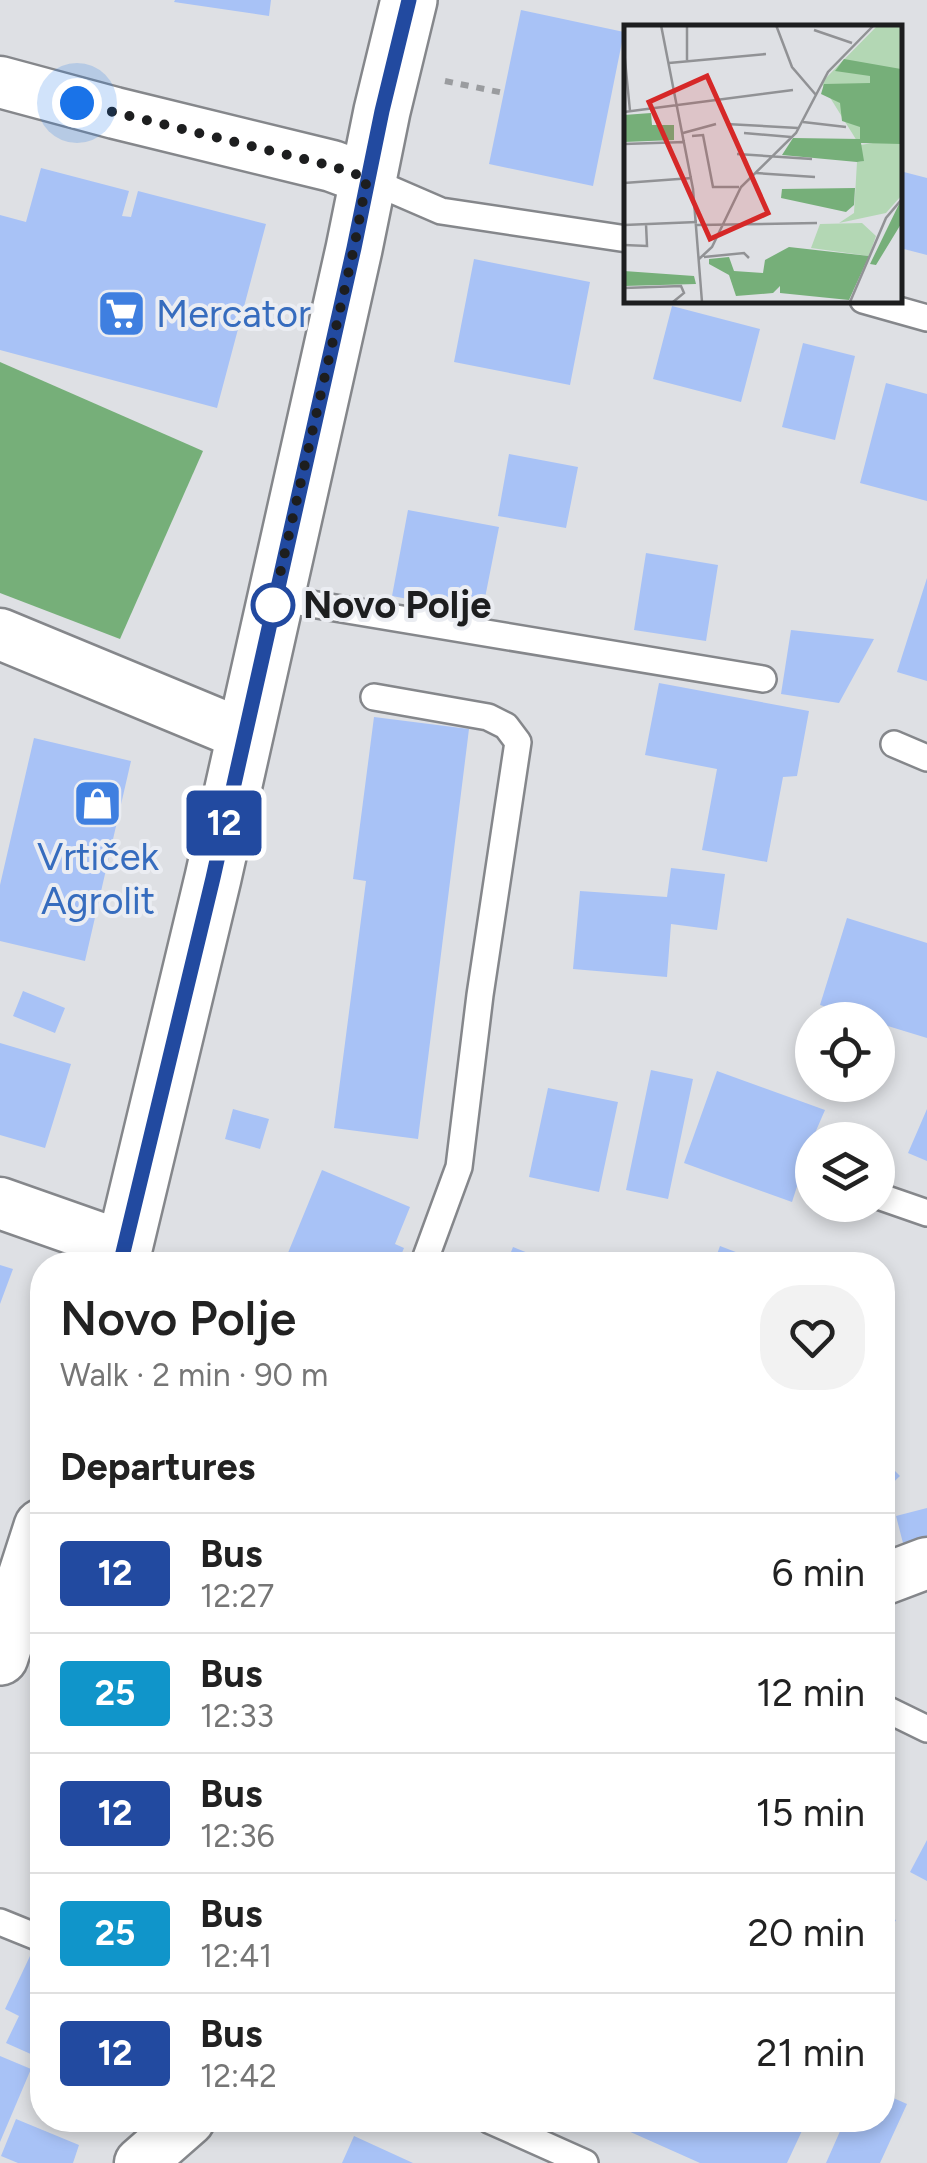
<!DOCTYPE html>
<html lang="en">
<head>
<meta charset="utf-8">
<style>
	body { margin:0; font-family:Figtree,sans-serif; background:#f2f2f2; color:#222; height:100vh; display:flex; flex-direction:column; font-size:38px; white-space:nowrap }
	* { box-sizing:border-box; margin:0 }
	p { font-size:32px; color:#767676 }
	.icon { flex:none; width:55px; height:55px; fill:none; stroke:currentColor; stroke-width:2; stroke-linecap:round; stroke-linejoin:round }
	.map { position:relative; flex:1; overflow:hidden }
	.details { position:absolute; left:30px; top:1252px; width:865px; height:880px; display:flex; flex-direction:column; background:#fff; border-radius:40px; box-shadow:0 5px 15px #0003 }
	.details>* { flex:none }
	.badge { padding:0 20px; border-radius:8px; font-size:35px; line-height:65px }
	.tools { position:absolute; left:795px; top:1002px; display:grid; gap:20px }
	.tools a { display:grid; place-items:center; width:100px; height:100px; border-radius:50%; background:#fff; box-shadow:0 5px 15px #0003; font-size:50px }
	.you { position:absolute; width:50px; height:50px; margin:-25px; border:8px solid #fff; border-radius:50%; background:#1a73e8; box-shadow:0 0 0 15px #1a73e833 }
	.map>.badge { position:absolute; translate:-50% -50%; box-shadow:0 0 0 5px #fff }
	h2 { padding:0 30px; font-size:38px; line-height:90px }
	.round { display:grid; place-items:center; flex:none; width:105px; height:105px; border-radius:40px; background:#f2f2f2 }
	.headline { display:flex; align-items:center; justify-content:space-between; height:170px; padding:0 30px }
	h1 { font-size:48px; font-weight:600; line-height:75px }
	ul { padding:0; list-style:none }
	li { display:flex; align-items:center; gap:30px; height:120px; padding:0 30px; border-top:2px solid #e0e0e0 }
	li div { flex:1 }
	li b { display:block; font-size:38px }
	li em { font-style:normal }
	li .badge { min-width:110px; font-weight:700; text-align:center }
	.map>svg:first-child { display:block }
</style>
</head>
<body>
<div class="map">
<svg width="927" height="2163" viewBox="0 0 927 2163">
	<rect width="100%" height="100%" fill="#dee0e4"/>
	<path fill="#76af79" d="M0,362L203,451L120,639L0,593Z"/>
	<path fill="#a8c2f6" d="M175,0H271L269,16L174,2Z
		M521,10L624,32L593,186L489,164Z
		M41,168L129,191L122,216L131,217L138,191L266,224L217,408L0,350V215L26,222Z
		M900,171L927,178V255L900,248Z
		M474,259L590,282L570,385L454,362Z
		M672,306L760,329L741,402L653,379Z
		M803,343L855,356L835,440L782,427Z
		M886,383L927,394V501L860,483Z
		M509,454L578,467L566,528L498,516Z
		M408,510L499,527L482,613L392,596Z
		M646,553L718,565L706,641L634,630Z
		M927,578V681L897,672Z
		M791,630L874,639L839,703L781,694Z
		M659,683L809,711L797,776L783,777L767,862L702,850L717,769L645,755Z
		M374,717L469,729L418,1139L334,1128L366,881L353,879Z
		M34,738L131,761L85,961L0,941V885Z
		M671,868L725,874L717,930L671,924L667,977L573,969L580,891L667,897Z
		M847,918L927,943V1038L878,1023V1020H869L820,1005Z
		M23,991L65,1008L55,1033L13,1016Z
		M0,1043L71,1064L45,1148L0,1135Z
		M651,1070L693,1079L668,1199L626,1190Z
		M717,1071L825,1110L812,1140L792,1202L684,1163Z
		M548,1088L618,1102L599,1192L529,1177Z
		M233,1109L269,1119L260,1149L225,1139Z
		M927,1109V1161L908,1153Z
		M322,1170L410,1207L395,1244L404,1248L397,1265H283Z
		M720,1246L770,1265H713Z
		M513,1247L558,1265H506Z
		M0,1265L13,1269L0,1304Z
		M882,1458L900,1476L882,1493Z
		M927,1508V1536L903,1543L896,1516Z
		M927,1840V1881L910,1872Z
		M882,1913L896,1920L882,1947Z
		M30,1956L42,1961V2059L6,2043L19,2016L5,2009Z
		M0,2056L31,2069L0,2142Z
		M882,2093L907,2104L880,2163H826L845,2120H882Z
		M16,2119L79,2145L73,2163H18L1,2156Z
		M619,2120H807L787,2163H700L617,2126Z
		M354,2136L413,2163H342Z"/>
	<g fill="none" stroke-linecap="round" stroke-linejoin="round">
		<defs>
			<path id="service" d="M367,179L441,211L627,239
				M863,300L927,318
				M275,598L763,679
				M374,697L488,717L506,726L518,742L480,995L459,1167L423,1265
				M894,744L927,758
				M878,1196L927,1213
				M882,1707L927,1729
				M0,1922L42,1939
				M489,2120L585,2163"/>
			<path id="minor" d="M0,82L115,113L332,166L367,179
				M0,634L244,735
				M0,1203L125,1247
				M882,1580L927,1563
				M140,2163L189,2120"/>
			<path id="secondary" d="M120,1265L213,878L354,249L382,111L409,0
				M0,1657L42,1527"/>
		</defs>
		<use href="#service" stroke="#85878b" stroke-width="30"/>
		<use href="#minor" stroke="#85878b" stroke-width="55"/>
		<use href="#secondary" stroke="#85878b" stroke-width="60"/>
		<path stroke="#9a9c9f" stroke-width="6" stroke-dasharray="8 8" stroke-linecap="butt" d="M445,81L504,93"/>
		<use href="#service" stroke="#fff" stroke-width="25"/>
		<use href="#minor" stroke="#fff" stroke-width="50"/>
		<use href="#secondary" stroke="#fff" stroke-width="55"/>
	</g>
	<g fill="none" stroke-linecap="round" stroke-linejoin="round">
		<defs>
			<path id="line" d="M120,1265L213,878L354,248L382,111L409,0"/>
		</defs>
		<use href="#line" stroke="#fff" stroke-width="22"/>
		<use href="#line" stroke="#224aa0" stroke-width="15"/>
		<path stroke="#1d1e1f" stroke-width="10" stroke-dasharray="0 18" d="M77,103L332,166L367,178L354,248L273,605"/>
	</g>
	<defs>
		<symbol id="supermarket-square" viewBox="-11 -11 22 22"><rect x="-9" y="-9" width="18" height="18" rx="4" fill="#3f7fe0" stroke="#ebedf2"/><path d="M-6-5.5h2.5l.6 2H6L4.5 2H-2.5L-4.4-4H-6ZM-1.5 3.2a1.3 1.3 0 1 0 .1 0ZM3 3.2a1.3 1.3 0 1 0 .1 0Z" fill="#fff"/></symbol>
		<symbol id="shop-square" viewBox="-11 -11 22 22"><rect x="-9" y="-9" width="18" height="18" rx="4" fill="#3f7fe0" stroke="#ebedf2"/><path d="M-5-2.5h2.3a2.7 3.5 0 0 1 5.4 0H5L5.5 6h-11ZM-1.5-2.5h3a1.5 2.3 0 0 0-3 0Z" fill="#fff"/></symbol>
	</defs>
	<g fill-rule="evenodd">
		<use href="#supermarket-square" x="94" y="286" width="55" height="55"/>
		<use href="#shop-square" x="70" y="776" width="55" height="55"/>
	</g>
	<circle fill="#fff" stroke="#224aa0" stroke-width="5" cx="273" cy="605" r="20"/>
	<g text-anchor="middle" dominant-baseline="central" stroke-width="8" stroke-linejoin="round" paint-order="stroke">
		<g font-size="38" fill="#366cbe" stroke="#ebedf2" text-anchor="start">
			<text x="156" y="314">Mercator</text>
			<text x="98" y="857" text-anchor="middle">Vrtiček<tspan x="98" dy="44">Agrolit</tspan></text>
		</g>
		<g font-size="38" font-weight="bold" fill="#1d1e1f" stroke="#ebedf2" text-anchor="start">
			<text x="303" y="605">Novo Polje</text>
		</g>
	</g>
	<g transform="translate(624 25)">
		<rect width="278" height="278" fill="#dee0e4"/>
		<path d="M254,0H277V171L262,188L215,198L230,188L233,137L239,136L236,120L249,118L233,116L197,58ZM238,198L252,211L245,231L187,223L196,199Z" fill="#b3d7b4"/>
		<path d="M220,34L277,44V119L237,118L240,136L233,137L158,130L169,113L236,114V102L218,96L216,78L197,69L200,59L246,58V51L211,46ZM27,88L28,100H50V115L0,117V90ZM231,163L230,180L222,187L157,173L158,164ZM277,175V199L252,240L246,239ZM165,222L245,231L225,275L156,268V261L149,268L112,271L105,250L85,239V234L105,232L110,246L139,248L141,235ZM0,246L70,251L72,259L0,261Z" fill="#76af79"/>
		<path fill="none" stroke="#919295" stroke-width="2.5" d="M37,0L69,164L78,277M63,0V35M152,0L168,42L192,70M190,5L228,18M0,25L6,86M45,38L142,29M0,87L169,65M179,97L222,102M102,99L174,103M59,108L92,99M120,108L167,112M68,111L79,110L89,162H115M0,119L61,117M113,129L188,134M132,148L191,152M0,158L68,153M0,200L73,197M73,200L193,198M0,220L23,221L22,199M80,232L120,228L125,233M75,234L88,222L117,162L172,108L204,47L250,0M0,263L57,261L60,268L49,277M226,277L262,193L278,174"/>
		<path fill="#d62828" fill-opacity="0.15" stroke="#d62828" stroke-width="5" d="M83,51L144,188L86,214L25,77Z"/>
		<rect width="278" height="278" fill="none" stroke="#1d1e1f" stroke-width="5"/>
	</g>
</svg>
<div class="tools">
<a><svg class="icon" aria-label="locate" viewBox="0 0 24 24"><circle cx="12" cy="12" r="6"/><path d="M12 2v4M12 18v4M2 12h4M18 12h4"/></svg></a>
<a><svg class="icon" aria-label="layers" viewBox="0 0 24 24"><path d="M12 4l9 5-9 5-9-5zM3 14l9 5 9-5"/></svg></a>
</div>
<div class="you" style="left:77px;top:103px"></div>
<b class="badge" style="left:224px;top:823px;background:#224aa0;color:#fff">12</b>
<section class="details">
<div class="headline"><div><h1>Novo Polje</h1><p>Walk · 2 min · 90 m</p></div><a class="round"><svg class="icon" aria-label="heart" viewBox="0 0 24 24"><path d="M12 20l-8-8c-3-5 5-10 8-4 3-6 11-1 8 4z"/></svg></a></div>
<h2>Departures</h2>
<ul>
<li><span class="badge" style="background:#224aa0;color:#fff">12</span><div><b>Bus</b><p>12:27</p></div><em>6 min</em></li>
<li><span class="badge" style="background:#1095ca;color:#fff">25</span><div><b>Bus</b><p>12:33</p></div><em>12 min</em></li>
<li><span class="badge" style="background:#224aa0;color:#fff">12</span><div><b>Bus</b><p>12:36</p></div><em>15 min</em></li>
<li><span class="badge" style="background:#1095ca;color:#fff">25</span><div><b>Bus</b><p>12:41</p></div><em>20 min</em></li>
<li><span class="badge" style="background:#224aa0;color:#fff">12</span><div><b>Bus</b><p>12:42</p></div><em>21 min</em></li>
</ul>
</section>
</div>
</body>
</html>
